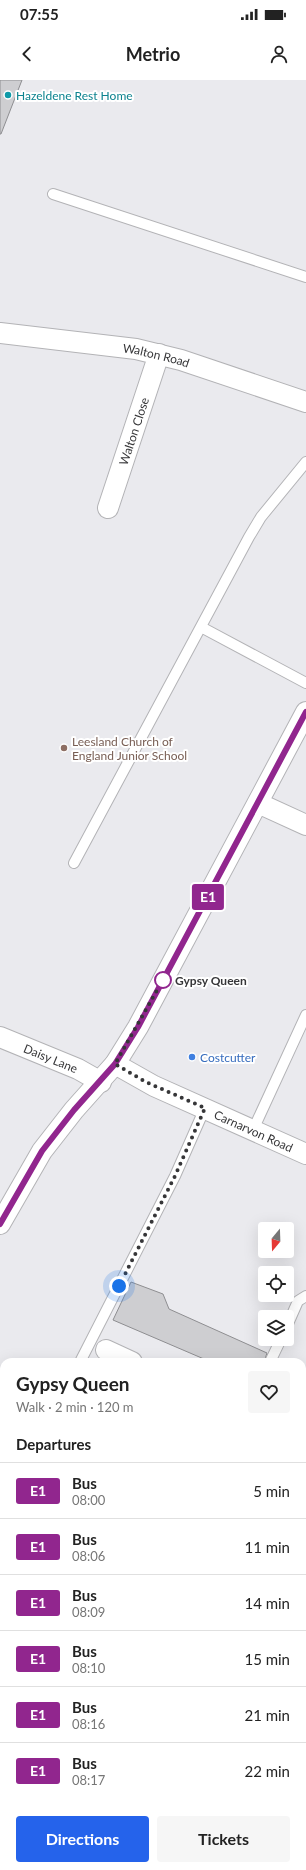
<!DOCTYPE html>
<html lang="en">
<head>
<meta charset="utf-8">
<style>
	body { margin:0; font-family:Lato,sans-serif; background:#f6f6f6; color:#222; height:100vh; display:flex; flex-direction:column; font-size:15px; white-space:nowrap }
	* { box-sizing:border-box; margin:0 }
	p { font-size:13px; color:#767676 }
	.icon { flex:none; width:22px; height:22px; fill:none; stroke:currentColor; stroke-width:2; stroke-linecap:round; stroke-linejoin:round }
	.map { position:relative; flex:1; overflow:hidden }
	.details { position:absolute; left:0px; top:1278px; width:306px; height:512px; display:flex; flex-direction:column; background:#fff; border-radius:12px 12px 0 0; box-shadow:0 4px 16px #0002 }
	.details>* { flex:none }
	.badge { padding:0 8px; border-radius:3px; font-size:14px; line-height:26px }
	.needle { width:26px; rotate:199deg }
	.buttons { position:absolute; left:258px; top:1142px; display:grid; gap:8px }
	.buttons a { display:grid; place-items:center; width:36px; height:36px; border-radius:4px; background:#fff; box-shadow:0 4px 16px #0002; font-size:20px }
	.you { position:absolute; width:20px; height:20px; margin:-10px; border:3px solid #fff; border-radius:50%; background:#1a73e8; box-shadow:0 0 0 6px #1a73e833 }
	.map>.badge { position:absolute; translate:-50% -50%; box-shadow:0 0 0 2px #fff }
	h2 { padding:0 16px; font-size:15px; line-height:36px }
	.round { display:grid; place-items:center; flex:none; width:42px; height:42px; border-radius:4px; background:#f6f6f6 }
	.summary { display:flex; align-items:center; justify-content:space-between; height:68px; padding:0 16px }
	h1 { font-size:19px; font-weight:700; line-height:30px }
	.primary-button { display:flex; gap:8px; margin-top:auto; padding:8px 16px }
	.primary-button a { flex:1; height:46px; border-radius:4px; background:#2563eb; color:#fff; font-size:16px; font-weight:700; line-height:46px; text-align:center }
	.primary-button a+a { background:#f6f6f6; color:#222 }
	ul { padding:0; list-style:none }
	li { display:flex; align-items:center; gap:12px; height:56px; padding:0 16px; border-top:1px solid #e0e0e0 }
	li div { flex:1 }
	li b { display:block; font-size:15px }
	li em { font-style:normal }
	li .badge { min-width:44px; font-weight:700; text-align:center }
	.status { display:flex; justify-content:space-between; align-items:center; height:28px; padding:0 20px; background:#fff; direction:ltr }
	.status svg { height:11px; fill:currentColor }
	header { display:flex; justify-content:space-between; align-items:center; height:52px; padding:0 16px; background:#fff; font-size:18px; font-weight:700 }
	.map>svg:first-child { display:block }
</style>
</head>
<body>
<div class="status"><b>07:55</b><svg viewBox="0 0 49 12"><path d="M0 12V9h3v3zM5 12V6h3v6zM10 12V3h3v9zM15 12V0h3v12zM26 1h20v11H26zM47 4h2v5h-2z"/></svg></div>
<header><svg class="icon" aria-label="back" viewBox="0 0 24 24"><path d="M15 5l-7 7 7 7"/></svg>Metrio<svg class="icon" aria-label="person" viewBox="0 0 24 24"><circle cx="12" cy="8" r="4"/><path d="M4 21q1-7 8-7t8 7"/></svg></header>
<div class="map">
<svg width="306" height="1790" viewBox="0 0 306 1790">
	<rect width="100%" height="100%" fill="#eaeaee"/>
	<path fill="#c1e5c0" d="M302,1662L306,1663V1790H217L218,1786H302Z"/>
	<path fill="#ceced1" stroke="#8e8e91" d="M0,0H22L1,54H0Z
		M131,1202L163,1214L169,1229L267,1273L264,1282H211L113,1240Z"/>
	<g fill="none" stroke-linecap="round" stroke-linejoin="round">
		<defs>
			<path id="lane" d="M53,114L306,197
				M201,547L306,603
				M74,783L249,457L261,437L306,382
				M253,1050L306,935
				M287,1246L298,1221L306,1216
				M80,1282L175,1096L205,1028
				M270,1282L281,1259
				M0,1435L4,1427
				M302,1521L306,1523
				M0,1601L4,1603
				M0,1660L4,1651"/>
			<g id="street">
				<path id="s1" d="M0,253L136,269L181,280L306,322"/>
				<path id="s2" d="M108,428L159,274"/>
				<path d="M258,723L306,745"/>
				<path id="s3" d="M0,957L78,989L101,1002"/>
				<path id="s4" d="M115,984L154,1006L306,1074"/>
				<path d="M0,1144L42,1071L74,1030L115,984L138,947L306,632"/>
				<path d="M106,1270L132,1282"/>
				<path d="M302,1507L306,1497"/>
				<path d="M0,1513L4,1515"/>
				<path d="M0,1755L4,1757"/>
				<path d="M64,1786L72,1790"/>
			</g>
		</defs>
		<use href="#lane" stroke="#b3b3b6" stroke-width="12"/>
		<use href="#street" stroke="#b3b3b6" stroke-width="22"/>
		<path stroke="#a7a7aa" stroke-width="2.5" stroke-dasharray="1 3" stroke-linecap="butt" d="M302,1692H306
			M280,1786L282,1790
			M245,1790L246,1786"/>
		<use href="#lane" stroke="#fff" stroke-width="10"/>
		<use href="#street" stroke="#fff" stroke-width="20"/>
	</g>
	<g fill="none" stroke-linecap="round" stroke-linejoin="round">
		<defs>
			<path id="line" d="M0,1144L42,1071L74,1030L115,984L138,947L306,632"/>
		</defs>
		<use href="#line" stroke="#fff" stroke-width="9"/>
		<use href="#line" stroke="#91268e" stroke-width="6"/>
		<path stroke="#363638" stroke-width="4" stroke-dasharray="0 7.2" d="M119,1206L175,1096L205,1028L146,1002L115,984L165,896L163,900"/>
	</g>
	<circle fill="#0f9aa8" stroke="#fff" stroke-width="1.5" cx="8" cy="15" r="4"/>
	<circle fill="#8d6e63" stroke="#fff" stroke-width="1.5" cx="64" cy="668" r="4"/>
	<circle fill="#fff" stroke="#91268e" stroke-width="2" cx="163" cy="900" r="8"/>
	<circle fill="#3f7fe0" stroke="#fff" stroke-width="1.5" cx="192" cy="977" r="4"/>
	<g text-anchor="middle" dominant-baseline="central" stroke-width="4" stroke-linejoin="round" paint-order="stroke">
		<g font-size="12" fill="#0d838f" stroke="#fff" text-anchor="start">
			<text x="16" y="15">Hazeldene Rest Home</text>
		</g>
		<g font-size="12" fill="#363638" stroke="#fff">
			<text stroke="none"><textPath href="#s1" startOffset="158">Walton Road</textPath></text>
			<text stroke="none"><textPath href="#s2" startOffset="81">Walton Close</textPath></text>
			<text stroke="none"><textPath href="#s3" startOffset="55">Daisy Lane</textPath></text>
			<text stroke="none"><textPath href="#s4" startOffset="154">Carnarvon Road</textPath></text>
		</g>
		<g font-size="12" fill="#785e54" stroke="#fff" text-anchor="start">
			<text x="72" y="661">Leesland Church of<tspan x="72" dy="14">England Junior School</tspan></text>
		</g>
		<g font-size="12" font-weight="bold" fill="#363638" stroke="#fff" text-anchor="start">
			<text x="175" y="900">Gypsy Queen</text>
		</g>
		<g font-size="12" fill="#366cbe" stroke="#fff" text-anchor="start">
			<text x="200" y="977">Costcutter</text>
		</g>
	</g>
</svg>
<div class="buttons">
<a><svg class="needle" viewBox="-14 -14 28 28"><path d="M0-13l5 13h-10z" fill="#e53935"/><path d="M0 13l5-13h-10z" fill="#767676"/></svg></a>
<a><svg class="icon" aria-label="locate" viewBox="0 0 24 24"><circle cx="12" cy="12" r="6"/><path d="M12 2v4M12 18v4M2 12h4M18 12h4"/></svg></a>
<a><svg class="icon" aria-label="layers" viewBox="0 0 24 24"><path d="M12 4l9 5-9 5-9-5zM3 14l9 5 9-5"/></svg></a>
</div>
<div class="you" style="left:119px;top:1206px"></div>
<b class="badge" style="left:208px;top:817px;background:#91268e;color:#fff">E1</b>
<section class="details">
<div class="summary"><div><h1>Gypsy Queen</h1><p>Walk · 2 min · 120 m</p></div><a class="round"><svg class="icon" aria-label="heart" viewBox="0 0 24 24"><path d="M12 20l-8-8c-3-5 5-10 8-4 3-6 11-1 8 4z"/></svg></a></div>
<h2>Departures</h2>
<ul>
<li><span class="badge" style="background:#91268e;color:#fff">E1</span><div><b>Bus</b><p>08:00</p></div><em>5 min</em></li>
<li><span class="badge" style="background:#91268e;color:#fff">E1</span><div><b>Bus</b><p>08:06</p></div><em>11 min</em></li>
<li><span class="badge" style="background:#91268e;color:#fff">E1</span><div><b>Bus</b><p>08:09</p></div><em>14 min</em></li>
<li><span class="badge" style="background:#91268e;color:#fff">E1</span><div><b>Bus</b><p>08:10</p></div><em>15 min</em></li>
<li><span class="badge" style="background:#91268e;color:#fff">E1</span><div><b>Bus</b><p>08:16</p></div><em>21 min</em></li>
<li><span class="badge" style="background:#91268e;color:#fff">E1</span><div><b>Bus</b><p>08:17</p></div><em>22 min</em></li>
</ul>
<div class="primary-button"><a>Directions</a><a>Tickets</a></div>
</section>
</div>
</body>
</html>
